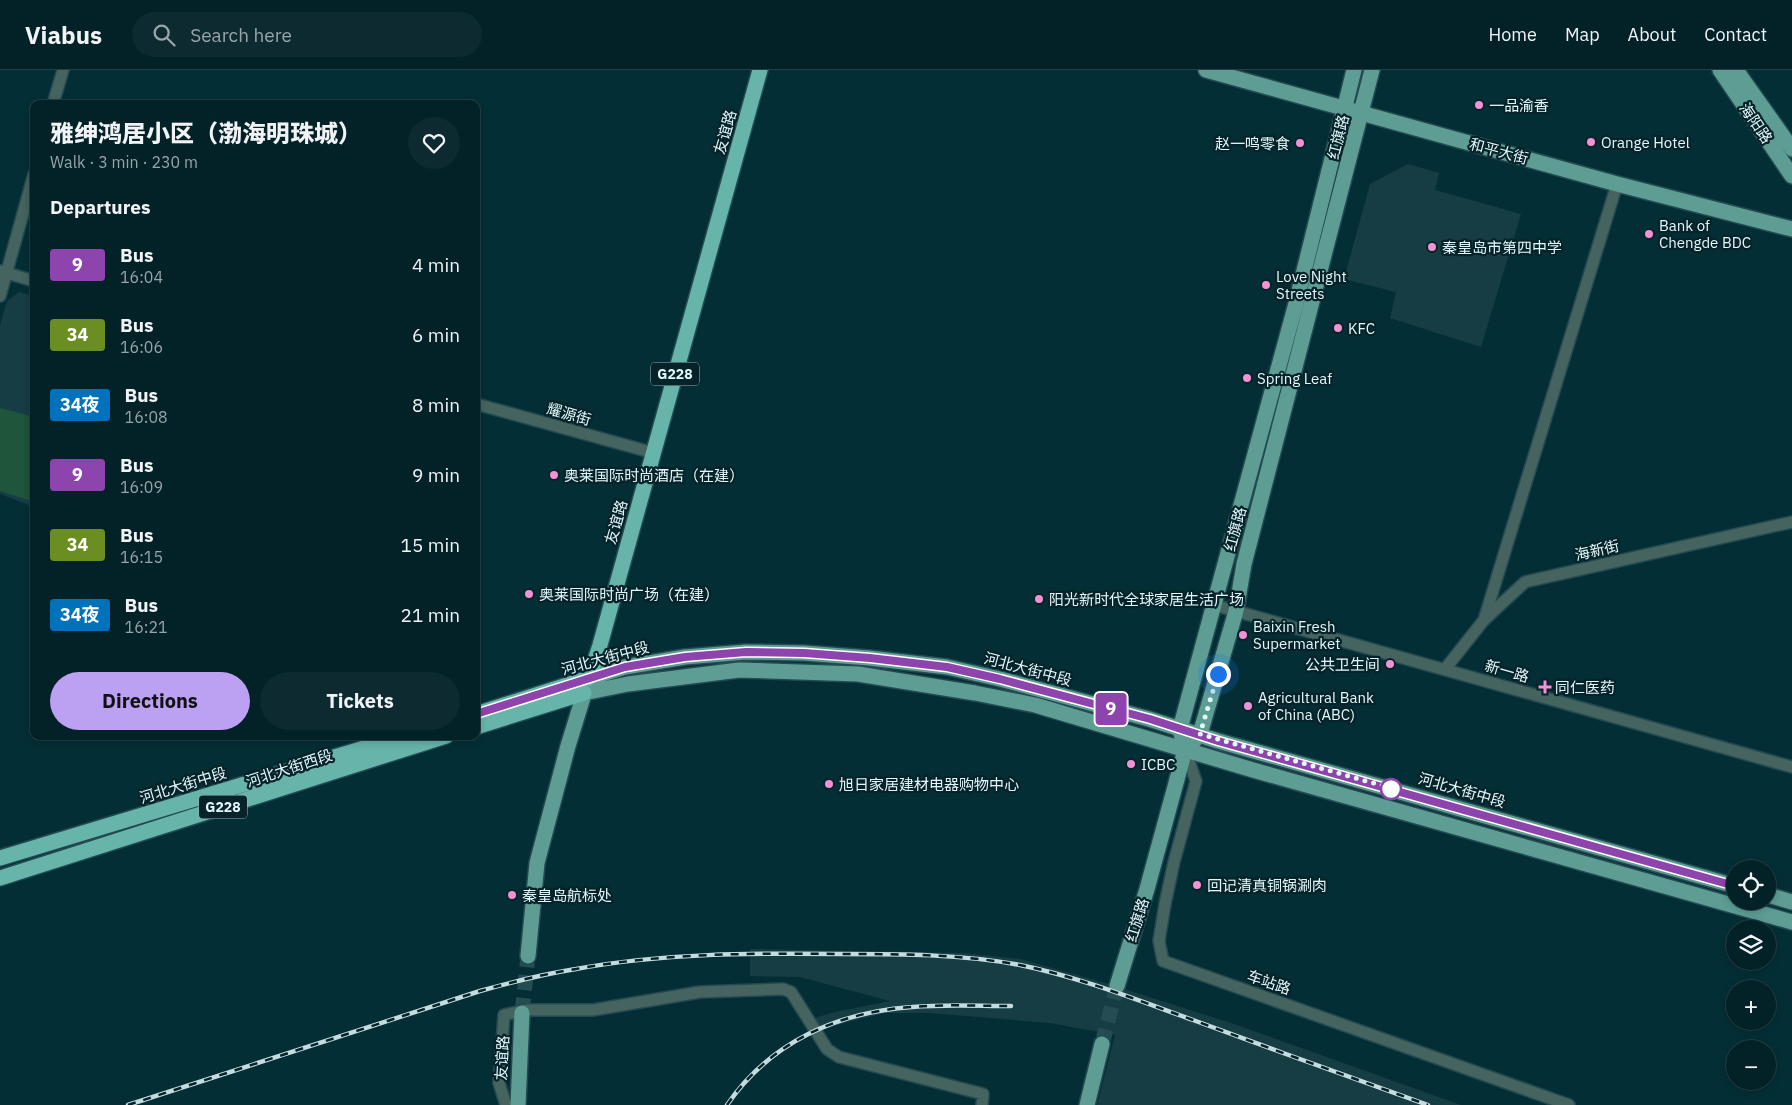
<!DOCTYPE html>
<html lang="en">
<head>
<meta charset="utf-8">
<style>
	body { margin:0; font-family:"IBM Plex Sans","Noto Sans SC",sans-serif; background:#0d2a30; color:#f1f3f6; height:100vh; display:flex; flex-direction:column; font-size:19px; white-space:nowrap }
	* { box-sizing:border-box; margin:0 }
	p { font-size:16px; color:#97a4a8 }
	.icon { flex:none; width:28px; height:28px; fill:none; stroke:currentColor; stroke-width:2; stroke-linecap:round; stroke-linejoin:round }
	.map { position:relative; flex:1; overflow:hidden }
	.details { position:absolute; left:30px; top:30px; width:450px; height:640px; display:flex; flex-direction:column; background:#032228; border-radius:10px; box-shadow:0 2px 8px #0003,0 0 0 1px #243f45 }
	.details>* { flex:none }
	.badge { padding:0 10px; border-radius:4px; font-size:18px; line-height:32px }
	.buttons { position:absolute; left:1726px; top:790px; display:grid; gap:10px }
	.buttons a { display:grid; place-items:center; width:50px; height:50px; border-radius:50%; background:#032228; box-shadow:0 2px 8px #0003,0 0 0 1px #243f45; font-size:25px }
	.you { position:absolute; width:25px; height:25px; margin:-12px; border:4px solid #fff; border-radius:50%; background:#1a73e8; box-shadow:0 0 0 8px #1a73e833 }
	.map>.badge { position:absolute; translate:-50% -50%; box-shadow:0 0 0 2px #fff }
	h2 { padding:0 20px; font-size:19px; line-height:45px }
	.round { display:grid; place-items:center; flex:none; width:52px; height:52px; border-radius:26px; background:#0d2a30 }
	.summary { display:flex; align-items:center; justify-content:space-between; height:85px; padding:0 20px }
	h1 { font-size:24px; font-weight:800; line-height:38px }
	.primary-button { display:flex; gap:10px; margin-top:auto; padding:10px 20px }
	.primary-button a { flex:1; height:58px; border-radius:30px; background:#bca0f2; color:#111; font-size:20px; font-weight:800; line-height:58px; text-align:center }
	.primary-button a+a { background:#0d2a30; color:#f1f3f6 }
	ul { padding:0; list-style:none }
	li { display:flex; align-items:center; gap:15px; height:70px; padding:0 20px }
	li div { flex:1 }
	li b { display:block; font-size:19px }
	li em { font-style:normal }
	li .badge { min-width:55px; font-weight:700; text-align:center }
	header { display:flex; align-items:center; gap:30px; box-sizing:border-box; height:70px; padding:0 25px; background:#032228; border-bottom:1px solid #243f45 }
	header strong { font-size:24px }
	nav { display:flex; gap:28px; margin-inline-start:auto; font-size:18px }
	.search { width:350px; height:45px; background:#0d2a30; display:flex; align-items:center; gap:12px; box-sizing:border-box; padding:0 18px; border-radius:28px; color:#97a4a8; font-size:19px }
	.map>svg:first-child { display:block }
</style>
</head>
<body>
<header>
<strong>Viabus</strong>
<div class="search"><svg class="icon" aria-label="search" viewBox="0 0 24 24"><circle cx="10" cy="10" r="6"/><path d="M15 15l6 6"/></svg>Search here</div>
<nav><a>Home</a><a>Map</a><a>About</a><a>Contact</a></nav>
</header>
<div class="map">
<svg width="1792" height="1035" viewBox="0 0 1792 1035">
	<rect width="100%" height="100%" fill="#042e35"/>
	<path fill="#173d44" d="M1408,94L1439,103L1435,120L1521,144L1481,277L1390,248L1396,222L1344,209L1370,114Z
		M19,222L34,226V437L0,424V255L7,231Z
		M750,879L963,883L1020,889L1102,912L1234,954L1461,1035H1097L1115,965L1050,953L930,943H885L851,951L821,960L814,948L835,942L890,931L800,907L750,906Z"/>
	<path fill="#1e553b" d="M0,338L34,347V432L0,421Z"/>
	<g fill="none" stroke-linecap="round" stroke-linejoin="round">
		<path stroke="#254c53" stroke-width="15" stroke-dasharray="15 8" stroke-linecap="butt" d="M522,943L528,886
			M1102,974L1117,916"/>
		<defs>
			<path id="minor" d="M53,34L63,0
				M0,201L34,211
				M0,226L34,104
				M476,334L654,383
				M1214,535L1792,697
				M1484,550L1617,114
				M1445,599L1484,550L1525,512L1792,452
				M1185,680L1196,711L1174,792L1165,834L1159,871L1163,891L1569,1035
				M506,1035L499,1013L504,945L526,940H593L700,922L783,919L791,922L827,979L839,987L983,1024L982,1035"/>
			<path id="major" d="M1206,0L1617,114L1792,159
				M1720,0L1792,106
				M1736,0L1792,79
				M584,623L628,614L739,600L858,604L975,623L1035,635L1253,700L1792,852
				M1193,672L1200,664L1236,541L1244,494L1372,0
				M1768,825L1792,832
				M528,886L537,793L568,676L589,608L625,597L685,587L746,582L804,583L869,588L947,597L1000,609L1149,649L1218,671L1735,816
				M1117,916L1147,819L1185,680L1180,659L1295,237L1354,0
				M518,1035L522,943
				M1087,1035L1102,974"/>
			<path id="highway" d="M476,644L589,608L600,575L760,0
				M476,657L584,623
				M0,788L404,666
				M0,808L446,666"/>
		</defs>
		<use href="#minor" stroke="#234a51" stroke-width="14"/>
		<use href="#major" stroke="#234a51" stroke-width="18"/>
		<use href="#highway" stroke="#234a51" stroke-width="18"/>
		<use href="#minor" stroke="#45635f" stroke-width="11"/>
		<use href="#major" stroke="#5d9d94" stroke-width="15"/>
		<use href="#highway" stroke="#66b4aa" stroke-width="15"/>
		<defs>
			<path id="rail" d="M128,1035L480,921C512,912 544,904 576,899C663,883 752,883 840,884C900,884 961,884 1020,895C1079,907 1137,930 1193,950C1271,979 1350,1007 1428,1035
				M727,1035C770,972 838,942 912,937C945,934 979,936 1011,936"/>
		</defs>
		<use href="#rail" stroke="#c4dce0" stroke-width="4.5"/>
		<use href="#rail" stroke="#052328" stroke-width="2.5" stroke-dasharray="8" stroke-linecap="butt"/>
	</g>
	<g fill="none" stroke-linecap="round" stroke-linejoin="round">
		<defs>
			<path id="line" d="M476,644L625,597L685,587L746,582L804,583L870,588L947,597L1000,609L1150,649L1218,671L1735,816"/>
		</defs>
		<use href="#line" stroke="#fff" stroke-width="11"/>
		<use href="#line" stroke="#8e44ad" stroke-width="8"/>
		<path stroke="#e3f8fc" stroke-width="5" stroke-dasharray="0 9" d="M1218,604L1200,664L1398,720L1391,719"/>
	</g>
	<g fill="#f391d5" stroke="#052328" stroke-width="2">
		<circle cx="1479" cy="35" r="5"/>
		<circle cx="1591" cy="72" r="5"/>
		<circle cx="1300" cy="73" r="5"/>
		<circle cx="1649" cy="164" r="5"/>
		<circle cx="1432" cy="177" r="5"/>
		<circle cx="1266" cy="215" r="5"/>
		<circle cx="1338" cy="258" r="5"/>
		<circle cx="1247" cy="308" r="5"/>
		<circle cx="554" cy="405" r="5"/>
		<circle cx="529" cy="524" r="5"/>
		<circle cx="1039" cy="529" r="5"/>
		<circle cx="1243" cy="565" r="5"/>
		<circle cx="1390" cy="594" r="5"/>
		<path d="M1542.5 609.5h5v5h5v5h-5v5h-5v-5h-5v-5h5z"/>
		<circle cx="1248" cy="636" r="5"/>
		<circle cx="1131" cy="694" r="5"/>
		<circle cx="829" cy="714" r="5"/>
		<circle cx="1197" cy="815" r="5"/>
		<circle cx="512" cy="825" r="5"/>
	</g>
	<circle fill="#fff" stroke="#8e44ad" stroke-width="2.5" cx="1391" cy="719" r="10"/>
	<g text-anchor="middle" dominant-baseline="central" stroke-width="4.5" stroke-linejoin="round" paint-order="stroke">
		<g fill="#052328" stroke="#a0b8bc" stroke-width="1">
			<rect x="651" y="292.5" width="48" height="23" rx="4"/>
			<rect x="199" y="725.5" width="48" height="23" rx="4"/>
		</g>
		<g font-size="14" font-weight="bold" fill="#e3f8fc">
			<text x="675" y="304">G228</text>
			<text x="223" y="737">G228</text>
		</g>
		<g font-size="15" fill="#e3f8fc" stroke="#052328" text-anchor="start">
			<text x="1489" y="35">一品渝香</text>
			<text x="1601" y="72">Orange Hotel</text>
			<text x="1290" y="73" text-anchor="end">赵一鸣零食</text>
			<text x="1659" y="155">Bank of<tspan x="1659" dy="17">Chengde BDC</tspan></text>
			<text x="1442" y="177">秦皇岛市第四中学</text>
			<text x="1276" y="206">Love Night<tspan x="1276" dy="17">Streets</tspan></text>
			<text x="1348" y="258">KFC</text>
			<text x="1257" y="308">Spring Leaf</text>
			<text x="564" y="405">奥莱国际时尚酒店（在建）</text>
			<text x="539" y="524">奥莱国际时尚广场（在建）</text>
			<text x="1049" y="529">阳光新时代全球家居生活广场</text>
			<text x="1253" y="556">Baixin Fresh<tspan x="1253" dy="17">Supermarket</tspan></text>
			<text x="1380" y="594" text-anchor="end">公共卫生间</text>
			<text x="1555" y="617">同仁医药</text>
			<text x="1258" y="627">Agricultural Bank<tspan x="1258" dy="17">of China (ABC)</tspan></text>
			<text x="1141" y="694">ICBC</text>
			<text x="839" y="714">旭日家居建材电器购物中心</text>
			<text x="1207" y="815">回记清真铜锅涮肉</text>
			<text x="522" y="825">秦皇岛航标处</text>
		</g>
		<g font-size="15" fill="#e3f8fc" stroke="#052328">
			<text transform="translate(1756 53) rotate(56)">海阳路</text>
			<text transform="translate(725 62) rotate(-74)">友谊路</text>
			<text transform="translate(1338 67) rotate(-76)">红旗路</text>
			<text transform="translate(1499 81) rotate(15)">和平大街</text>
			<text transform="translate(569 344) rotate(16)">耀源街</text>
			<text transform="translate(616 452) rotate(-74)">友谊路</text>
			<text transform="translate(1235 459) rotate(-75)">红旗路</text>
			<text transform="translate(1597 480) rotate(-13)">海新街</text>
			<text transform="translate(605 588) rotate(-15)">河北大街中段</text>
			<text transform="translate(1028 599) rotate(15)">河北大街中段</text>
			<text transform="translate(1507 601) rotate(16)">新一路</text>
			<text transform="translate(289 698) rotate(-18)">河北大街西段</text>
			<text transform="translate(183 715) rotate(-17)">河北大街中段</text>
			<text transform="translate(1462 720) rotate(16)">河北大街中段</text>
			<text transform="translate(1137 850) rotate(-73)">红旗路</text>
			<text transform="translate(1269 912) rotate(19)">车站路</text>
			<text transform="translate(502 988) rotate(-87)">友谊路</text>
		</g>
	</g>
</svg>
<div class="buttons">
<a><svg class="icon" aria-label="locate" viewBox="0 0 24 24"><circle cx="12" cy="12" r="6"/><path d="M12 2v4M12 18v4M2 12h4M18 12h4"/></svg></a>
<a><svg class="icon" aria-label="layers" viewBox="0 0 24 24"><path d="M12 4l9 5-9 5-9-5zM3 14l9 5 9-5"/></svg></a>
<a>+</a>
<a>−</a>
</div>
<div class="you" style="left:1218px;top:604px"></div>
<b class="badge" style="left:1111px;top:639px;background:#8e44ad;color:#fff">9</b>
<section class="details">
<div class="summary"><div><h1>雅绅鸿居小区（渤海明珠城）</h1><p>Walk · 3 min · 230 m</p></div><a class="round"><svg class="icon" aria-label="heart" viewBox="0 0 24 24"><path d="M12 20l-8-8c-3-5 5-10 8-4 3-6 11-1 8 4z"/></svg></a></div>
<h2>Departures</h2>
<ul>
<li><span class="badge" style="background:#8e44ad;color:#fff">9</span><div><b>Bus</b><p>16:04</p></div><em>4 min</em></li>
<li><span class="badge" style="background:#6b8e23;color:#fff">34</span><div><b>Bus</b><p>16:06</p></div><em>6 min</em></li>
<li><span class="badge" style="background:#0072bc;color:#fff">34夜</span><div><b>Bus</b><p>16:08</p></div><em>8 min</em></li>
<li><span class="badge" style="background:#8e44ad;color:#fff">9</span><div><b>Bus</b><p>16:09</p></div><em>9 min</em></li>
<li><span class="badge" style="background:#6b8e23;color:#fff">34</span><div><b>Bus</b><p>16:15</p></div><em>15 min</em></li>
<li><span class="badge" style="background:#0072bc;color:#fff">34夜</span><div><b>Bus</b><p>16:21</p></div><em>21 min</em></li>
</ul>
<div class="primary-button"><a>Directions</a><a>Tickets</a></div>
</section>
</div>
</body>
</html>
